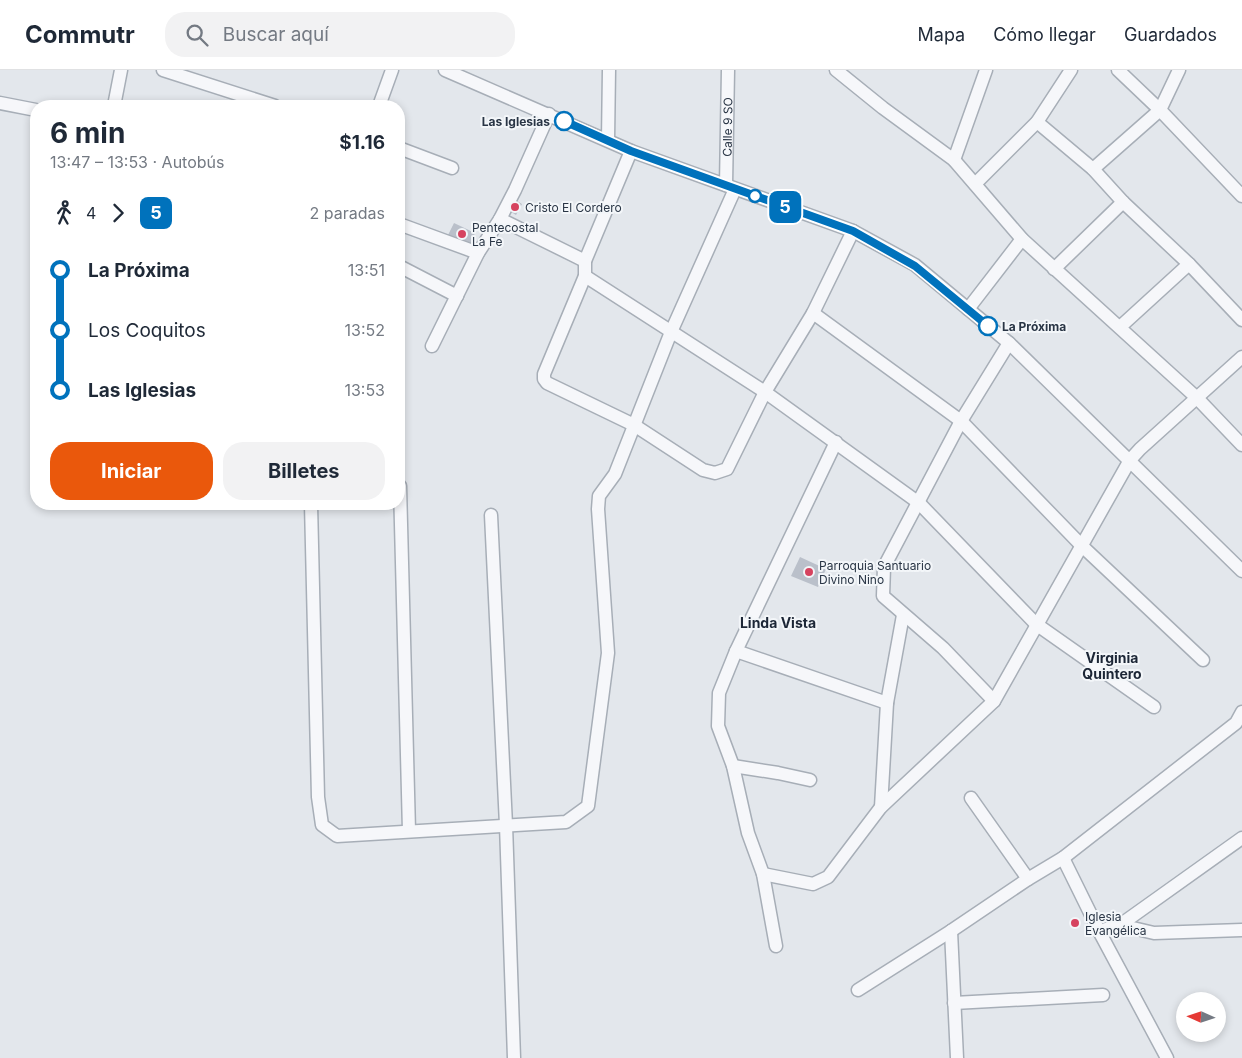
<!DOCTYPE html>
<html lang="es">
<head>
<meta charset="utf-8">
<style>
	body { margin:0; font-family:Inter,sans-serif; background:#f2f2f3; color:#1f2937; height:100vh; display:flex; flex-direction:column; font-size:19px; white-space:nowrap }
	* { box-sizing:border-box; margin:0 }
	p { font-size:16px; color:#747a83 }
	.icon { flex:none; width:28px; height:28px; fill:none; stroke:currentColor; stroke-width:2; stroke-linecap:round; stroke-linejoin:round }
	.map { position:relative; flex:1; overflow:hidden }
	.side { position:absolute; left:30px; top:30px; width:375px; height:410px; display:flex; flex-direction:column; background:#fff; border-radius:20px; box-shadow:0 2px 8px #0003 }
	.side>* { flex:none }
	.badge { padding:0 10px; border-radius:8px; font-size:18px; line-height:32px }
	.needle { width:32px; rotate:273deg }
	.controls { position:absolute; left:1176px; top:922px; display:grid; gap:10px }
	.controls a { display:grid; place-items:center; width:50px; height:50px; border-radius:50%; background:#fff; box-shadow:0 2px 8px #0003; font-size:25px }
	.map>.badge { position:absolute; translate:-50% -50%; box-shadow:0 0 0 2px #fff }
	.legs { display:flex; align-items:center; gap:8px; height:55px; padding:0 20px; font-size:16px }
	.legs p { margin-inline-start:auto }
	.overview { display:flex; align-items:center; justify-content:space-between; height:85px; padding:0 20px }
	h1 { font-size:28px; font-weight:700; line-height:38px }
	.cta { display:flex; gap:10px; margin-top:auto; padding:10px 20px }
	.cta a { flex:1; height:58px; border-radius:20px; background:#ea580c; color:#fff; font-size:20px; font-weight:700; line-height:58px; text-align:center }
	.cta a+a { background:#f2f2f3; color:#1f2937 }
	ul { padding:0 20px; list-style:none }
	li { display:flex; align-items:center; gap:18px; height:60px; font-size:19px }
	li i { display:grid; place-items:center; width:8px; height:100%; margin:0 6px; background:currentColor }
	li i::after { content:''; width:12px; height:12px; margin:-6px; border:4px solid; border-radius:50%; background:#fff }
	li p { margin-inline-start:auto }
	li:first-child i { background:linear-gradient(#0000 50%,currentColor 0) }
	li:last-child i { background:linear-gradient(currentColor 50%,#0000 0) }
	header { display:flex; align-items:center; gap:30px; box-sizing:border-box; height:70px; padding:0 25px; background:#fff; border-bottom:1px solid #e0e1e3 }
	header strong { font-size:24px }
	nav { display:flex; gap:28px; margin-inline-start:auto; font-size:18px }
	.search { width:350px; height:45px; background:#f2f2f3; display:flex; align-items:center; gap:12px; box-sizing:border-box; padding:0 18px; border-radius:20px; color:#747a83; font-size:19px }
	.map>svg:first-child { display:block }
</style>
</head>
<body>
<header>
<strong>Commutr</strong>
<div class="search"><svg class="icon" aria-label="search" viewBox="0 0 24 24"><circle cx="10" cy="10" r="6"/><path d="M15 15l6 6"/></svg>Buscar aquí</div>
<nav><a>Mapa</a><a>Cómo llegar</a><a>Guardados</a></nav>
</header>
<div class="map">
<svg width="1242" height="988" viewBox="0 0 1242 988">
	<rect width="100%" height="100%" fill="#e3e7ec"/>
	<path fill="#bac0ca" d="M514,129L522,134L516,145L508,140Z
		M454,153L475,163L470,175L448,165Z
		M800,487L826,499L818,517L791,506Z"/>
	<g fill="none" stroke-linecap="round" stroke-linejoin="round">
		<defs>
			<g id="minor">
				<path d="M163,0L275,36"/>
				<path d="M445,0L631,81L853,161L915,195L1009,273L1242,501"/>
				<path d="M836,0L883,38L954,90L1022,169L1197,328L1242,375"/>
				<path d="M1118,0L1160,40L1242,126"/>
				<path d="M0,33L36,40"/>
				<path d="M114,36L121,0"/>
				<path d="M379,36L392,0"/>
				<path d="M1037,52L1093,99L1123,132L1189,194L1242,250"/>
				<path d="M608,70L609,0"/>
				<path d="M399,78L452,98"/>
				<path d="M631,81L585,191V206L544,304V309L547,313L634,355L703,400L715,403L727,399L765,322L813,243L853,161"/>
				<path d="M954,90L986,0"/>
				<path d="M1093,99L1160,40L1179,0"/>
				<path d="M975,114L1037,52L1071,0"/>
				<path id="s1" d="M726,115L728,0"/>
				<path d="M500,149L585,191"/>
				<path d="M399,154L478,183"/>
				<path d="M399,196L457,226"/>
				<path d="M1054,199L1123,132"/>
				<path d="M585,206L765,322L919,433L1036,554L1154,637"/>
				<path d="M968,239L1022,169"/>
				<path d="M813,243L961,351L1082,476L1203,590"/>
				<path d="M1120,257L1189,194"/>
				<path d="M432,276L478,183L500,149L515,120L549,44"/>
				<path d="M400,416L409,761"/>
				<path d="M311,434L318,727L322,755L337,766L566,752L588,736L608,583L598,439L599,426L615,404L671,262L735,119"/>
				<path d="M491,445L506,755L514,988"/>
				<path d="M736,581L887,633"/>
				<path d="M994,631L943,578L883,526L884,497L961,351L1009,273"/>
				<path d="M733,696L778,703L810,710"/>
				<path d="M971,728L1028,809"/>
				<path d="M881,737L887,633L903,545"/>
				<path d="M1063,788L1099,861L1167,988"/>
				<path d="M763,804L813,814L828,807L881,737L994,631L1130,390L1140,379L1242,287"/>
				<path d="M1120,855L1154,863L1242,860"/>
				<path d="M951,861L957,988"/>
				<path d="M1099,861L1120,855L1242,768"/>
				<path d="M776,876L763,804L748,763L733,696L718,656L719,623L736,581L836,372"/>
				<path d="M858,920L951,861L1028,809L1063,788L1236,653L1242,642"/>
				<path d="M954,933L1103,925"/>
			</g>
		</defs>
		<use href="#minor" stroke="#a7aeb7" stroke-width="15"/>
		<use href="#minor" stroke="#f6f7fa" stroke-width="12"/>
	</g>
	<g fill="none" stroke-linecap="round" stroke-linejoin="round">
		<defs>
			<path id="line-1" d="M564,51L631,81L853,161L915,196L988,256"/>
		</defs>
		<use href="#line-1" stroke="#fff" stroke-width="11"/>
		<use href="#line-1" stroke="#0072bc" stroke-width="8"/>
	</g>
	<g fill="#fff" stroke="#0072bc" stroke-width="2.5">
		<circle cx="564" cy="51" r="9"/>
		<circle cx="755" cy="126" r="6"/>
		<circle cx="988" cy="256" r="9"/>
	</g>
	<g fill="#d6435f" stroke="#f3f6f9" stroke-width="2">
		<circle cx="515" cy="137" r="5"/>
		<circle cx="462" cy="164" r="5"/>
		<circle cx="809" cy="502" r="5"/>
		<circle cx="1075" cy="853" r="5"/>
	</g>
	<g text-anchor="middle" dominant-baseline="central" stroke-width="4" stroke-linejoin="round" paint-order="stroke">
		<g font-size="12" font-weight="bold" fill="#293545" stroke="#f3f6f9" text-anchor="end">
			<text x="550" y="51">Las Iglesias</text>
			<text x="1002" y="256" text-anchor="start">La Próxima</text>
		</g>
		<g font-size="12" fill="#293545" stroke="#f3f6f9">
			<text stroke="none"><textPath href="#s1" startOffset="58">Calle 9 SO</textPath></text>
		</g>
		<g font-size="12" fill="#293545" stroke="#f3f6f9" text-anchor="start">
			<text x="525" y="137">Cristo El Cordero</text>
			<text x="472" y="157">Pentecostal<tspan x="472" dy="14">La Fe</tspan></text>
			<text x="819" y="495">Parroquia Santuario<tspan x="819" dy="14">Divino Nino</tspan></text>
			<text x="1085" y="846">Iglesia<tspan x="1085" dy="14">Evangélica</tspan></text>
		</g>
		<g font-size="14" font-weight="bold" fill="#1c2636" stroke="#f3f6f9">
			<text x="778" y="552">Linda Vista</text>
			<text x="1112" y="587">Virginia<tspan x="1112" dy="16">Quintero</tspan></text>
		</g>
	</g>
</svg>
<div class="controls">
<a><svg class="needle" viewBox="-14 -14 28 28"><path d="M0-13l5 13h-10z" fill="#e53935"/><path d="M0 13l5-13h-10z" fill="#747a83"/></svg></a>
</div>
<b class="badge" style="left:785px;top:137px;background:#0072bc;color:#fff">5</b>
<section class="side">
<div class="overview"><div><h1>6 min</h1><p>13:47 – 13:53 · Autobús</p></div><b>$1.16</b></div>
<div class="legs"><svg class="icon" aria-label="walk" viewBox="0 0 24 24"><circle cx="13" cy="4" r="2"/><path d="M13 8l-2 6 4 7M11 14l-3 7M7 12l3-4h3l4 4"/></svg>4<svg class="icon" aria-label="forward" viewBox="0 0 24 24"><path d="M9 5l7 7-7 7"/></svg><b class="badge" style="background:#0072bc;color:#fff">5</b><p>2 paradas</p></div>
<ul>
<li><i style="color:#0072bc"></i><b>La Próxima</b><p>13:51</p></li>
<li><i style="color:#0072bc"></i><span>Los Coquitos</span><p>13:52</p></li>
<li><i style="color:#0072bc"></i><b>Las Iglesias</b><p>13:53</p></li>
</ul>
<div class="cta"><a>Iniciar</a><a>Billetes</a></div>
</section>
</div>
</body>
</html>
